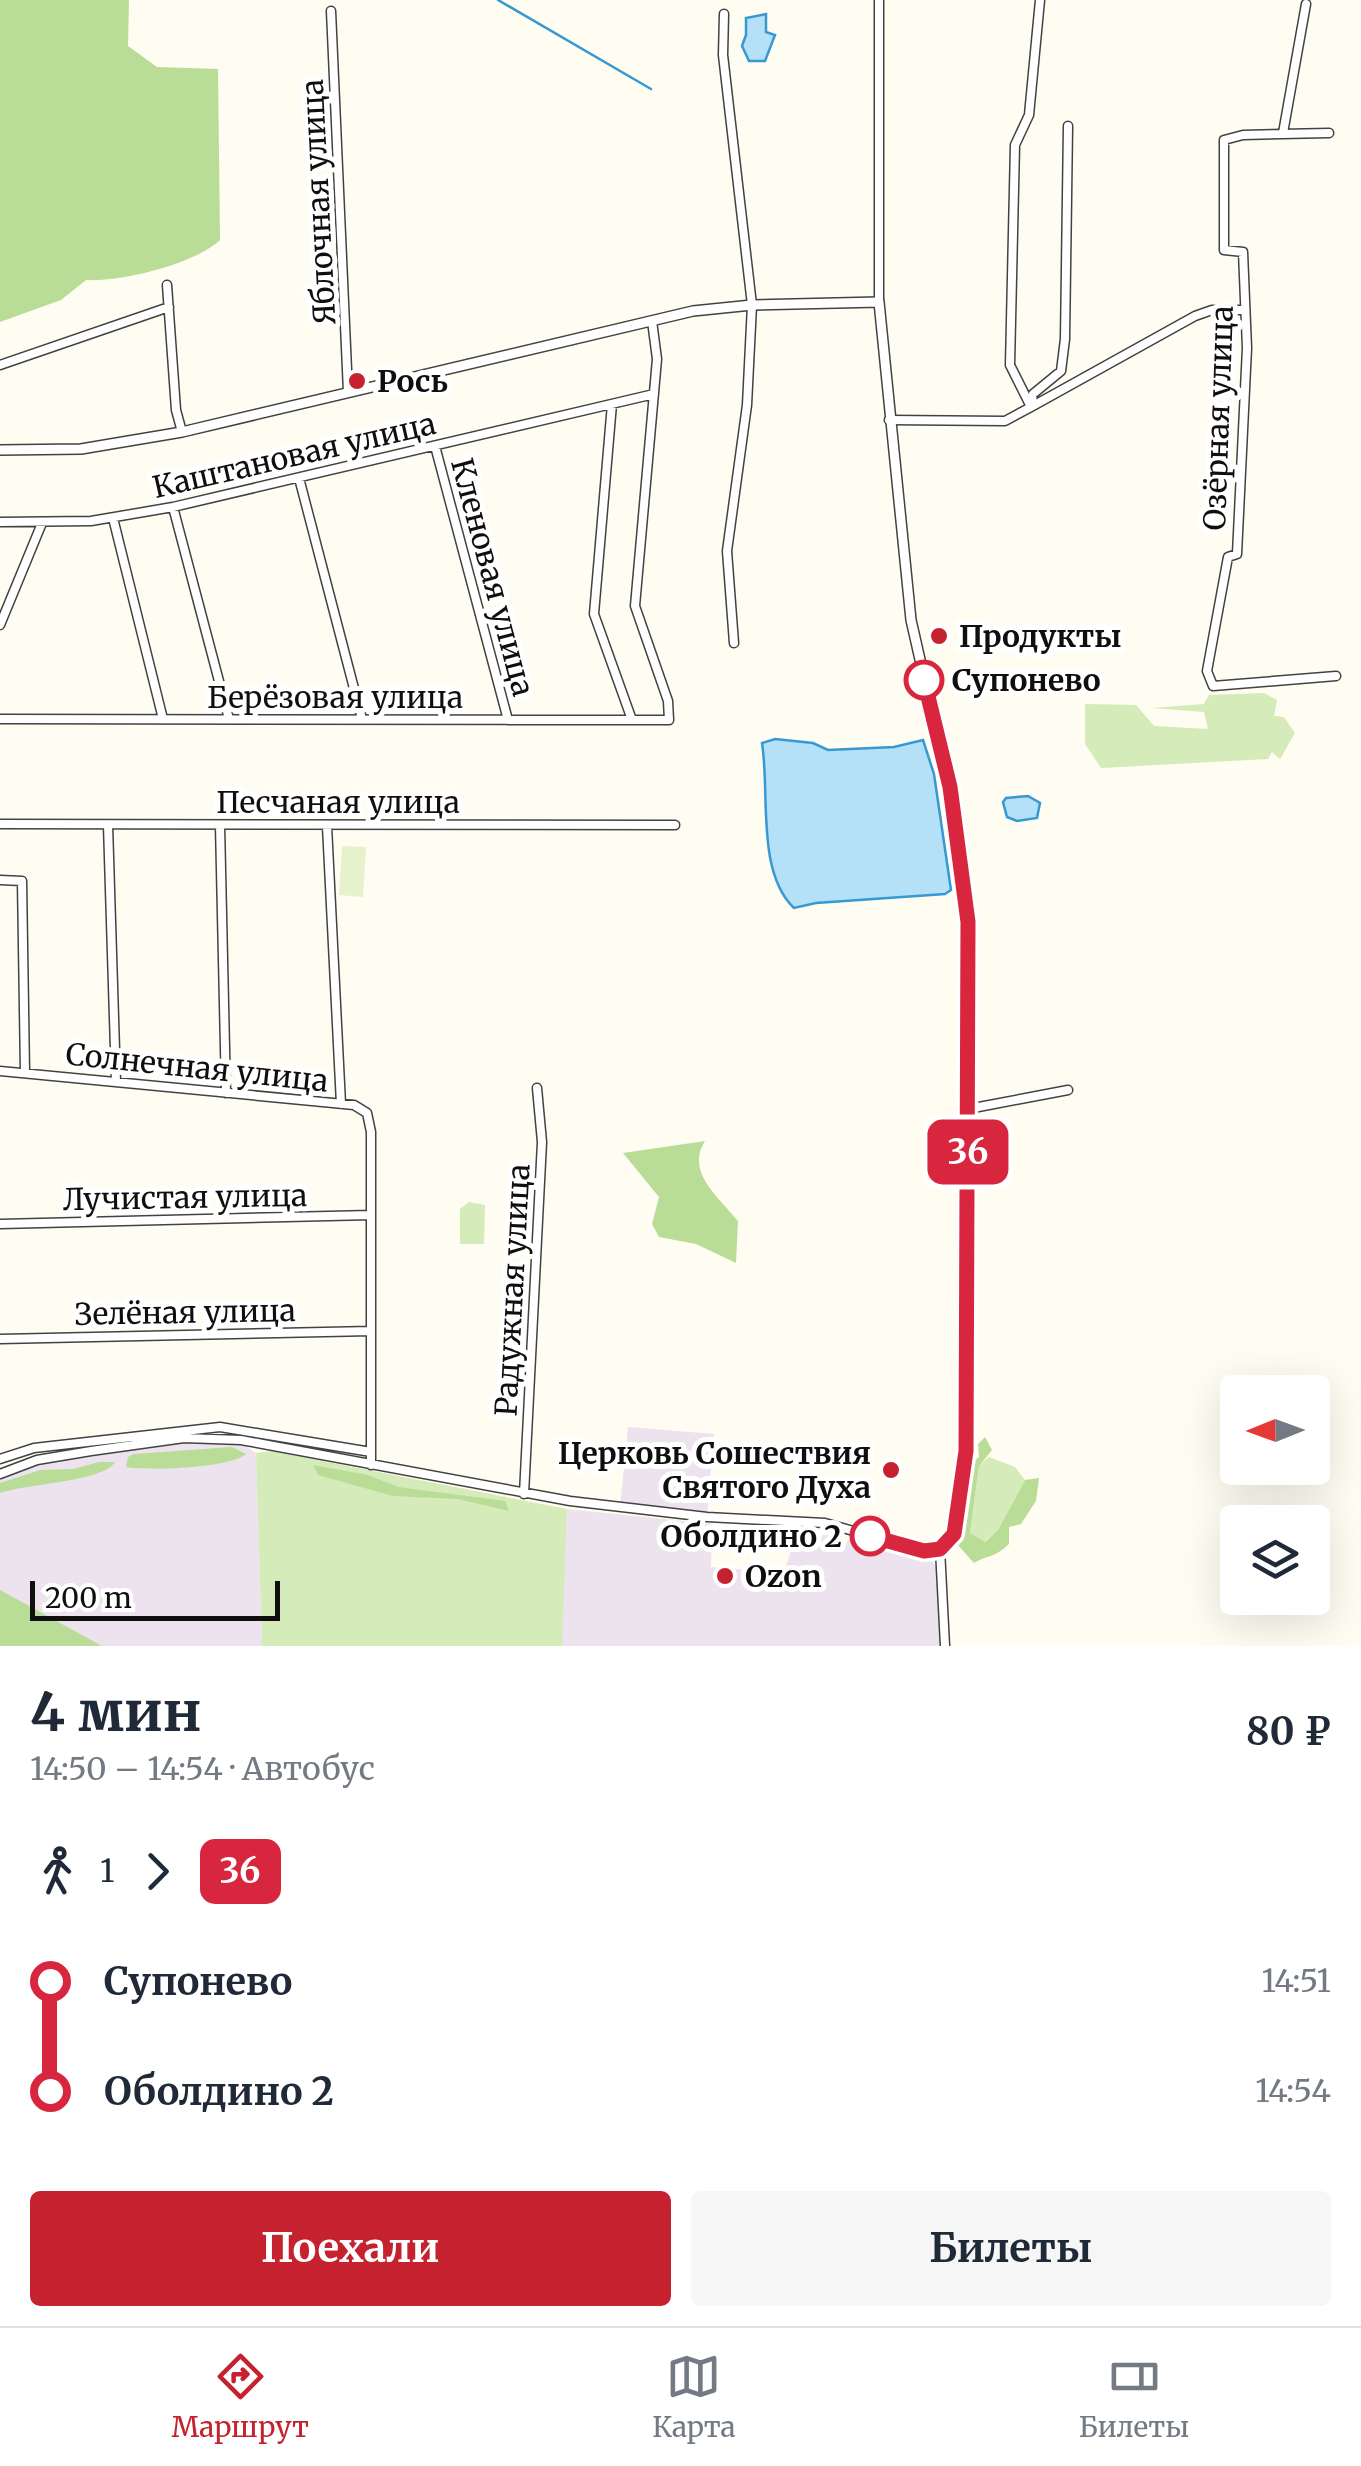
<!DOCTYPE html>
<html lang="ru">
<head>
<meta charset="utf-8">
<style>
	body { margin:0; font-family:Merriweather,serif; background:#f6f6f7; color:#1f2937; height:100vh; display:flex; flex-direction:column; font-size:38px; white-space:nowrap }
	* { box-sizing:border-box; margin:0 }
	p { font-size:32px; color:#747a83 }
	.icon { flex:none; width:55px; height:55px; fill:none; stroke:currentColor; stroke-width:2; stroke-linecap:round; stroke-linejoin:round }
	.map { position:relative; height:1646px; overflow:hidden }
	.drawer { display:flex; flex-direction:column; background:#fff; flex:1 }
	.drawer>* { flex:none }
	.badge { padding:0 20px; border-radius:15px; font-size:35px; line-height:65px }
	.needle { width:65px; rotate:269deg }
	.fabs { position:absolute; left:1220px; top:1375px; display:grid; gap:20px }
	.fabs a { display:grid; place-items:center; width:110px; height:110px; border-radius:10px; background:#fff; box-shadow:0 10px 40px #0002; font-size:50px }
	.scale { position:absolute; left:30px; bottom:25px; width:250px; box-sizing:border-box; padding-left:10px; border:5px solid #0f0f0f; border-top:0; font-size:28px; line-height:35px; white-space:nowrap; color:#0f0f0f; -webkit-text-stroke:8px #fff; paint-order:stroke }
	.map>.badge { position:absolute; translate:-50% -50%; box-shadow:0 0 0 5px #fff }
	.legs { display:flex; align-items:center; gap:15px; height:110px; padding:0 30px; font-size:32px }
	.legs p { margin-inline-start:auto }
	.head { display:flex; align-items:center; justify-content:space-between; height:170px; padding:0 30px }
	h1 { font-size:55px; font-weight:700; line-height:75px }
	.cta { display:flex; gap:20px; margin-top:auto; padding:20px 30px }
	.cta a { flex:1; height:115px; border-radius:10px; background:#c5212e; color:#fff; font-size:40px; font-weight:700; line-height:115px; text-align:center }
	.cta a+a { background:#f6f6f7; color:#1f2937 }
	ul { padding:0 30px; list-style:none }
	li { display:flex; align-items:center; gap:35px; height:110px; font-size:38px }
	li i { display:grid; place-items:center; width:15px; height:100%; margin:0 12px; background:currentColor }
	li i::after { content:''; width:25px; height:25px; margin:-12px; border:8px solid; border-radius:50%; background:#fff }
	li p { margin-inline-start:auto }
	li:first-child i { background:linear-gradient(#0000 50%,currentColor 0) }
	li:last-child i { background:linear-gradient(currentColor 50%,#0000 0) }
	.dock { display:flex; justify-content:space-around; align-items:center; height:140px; border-top:2px solid #e0e1e3; background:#fff; font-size:28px; color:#747a83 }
	.dock a { display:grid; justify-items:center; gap:5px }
	.dock .active { color:#c5212e }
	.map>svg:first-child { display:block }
</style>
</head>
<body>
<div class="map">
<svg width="1361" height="1646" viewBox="0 0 1361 1646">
	<rect width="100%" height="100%" fill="#fffcf1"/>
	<path fill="#ece3ee" d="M628,1427L714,1434L707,1517L620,1508Z
		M184,1443H241L256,1453L262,1646H95L0,1596V1477L39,1463Z
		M567,1509L712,1524L711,1567L784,1573L797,1530L822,1537L825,1530L838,1533L836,1541L846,1544L850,1537L928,1555L938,1570L941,1646H560Z"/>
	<path fill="#d5ebb9" d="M1264,693L1277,700L1274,716L1284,717L1295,733L1280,759L1272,752L1268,759L1101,768L1085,744V704L1136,705L1154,726L1208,729L1204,712L1151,708L1204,704L1209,695Z
		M469,1202L485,1205L484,1244H460V1209Z
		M271,1451L567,1509L562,1646H262L256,1453Z
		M989,1457L1015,1467L1025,1480L998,1530L984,1542L970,1533L979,1465Z"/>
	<path fill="#b9dd97" d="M0,0H129L128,46L157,67L218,69L220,240C195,264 121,282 86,280L61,300L0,322Z
		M705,1141C685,1172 719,1197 738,1221L736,1263L696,1244L659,1237L652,1224L659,1197L623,1153Z
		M985,1437L992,1450L979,1466L970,1533L985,1542L998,1530L1025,1480L1039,1478L1036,1501L1021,1524L1009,1527V1544C993,1559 989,1554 974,1563L957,1544L962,1526L960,1516C969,1500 972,1482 970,1464L979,1457L978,1444Z
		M232,1447L246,1454C231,1468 148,1471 126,1467L128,1457L134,1454Z
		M99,1462H115C103,1482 24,1484 0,1493V1483L40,1470L73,1469Z
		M313,1465L368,1475L398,1487L505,1501L509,1511L458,1499L393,1496L318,1475Z
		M0,1590L102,1646H0Z"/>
	<path fill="#e6f2cb" d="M222,468L226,487L192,495L188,476Z
		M342,846L366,847L363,897L339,895Z"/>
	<path fill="#b4e1f8" stroke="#3899d2" stroke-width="2.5" d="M766,14V32L775,35L765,61H749L742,46L746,35V18Z
		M775,739L813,743L828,750L894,747L923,740L934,774L951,890L945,894L816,903L794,908C756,872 770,792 762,743Z
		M1028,796L1040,803L1037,818L1017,821L1007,817L1003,802L1006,798Z"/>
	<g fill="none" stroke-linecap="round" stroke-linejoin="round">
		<path stroke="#3899d2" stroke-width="2.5" d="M498,0L651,89"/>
		<defs>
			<path id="minor" d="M1040,0L1029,115L1015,145L1010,365L1031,407L1195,316L1212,310H1245
				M331,11L348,392
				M724,14L723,55L752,305L747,405L727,551L734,643
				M1283,133L1306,4
				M1329,133L1243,135L1224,140V250L1243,252L1247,348L1237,554L1228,557L1207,671L1213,686L1336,676
				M167,285L176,410L182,432
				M879,302V0
				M0,365L169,307
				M612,404L594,614L632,720
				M889,420L1005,421L1031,407L1033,394L1061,371L1065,339L1068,126
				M435,446L508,720
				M299,478L362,719
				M173,507L229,719
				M113,518L163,719
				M0,522L91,521L173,507L654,394
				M0,625L42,523
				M0,719L669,720L668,701L635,606L657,359L652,321
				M0,824L675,825
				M108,825L116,1082
				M220,825L226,1093
				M327,826L341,1104
				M0,880L22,881L25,1073
				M0,1071L354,1105L367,1113L371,1132V1465
				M968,1109L1068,1090
				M0,1224L371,1215
				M0,1339L371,1331
				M0,1459L34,1448L220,1427L371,1452
				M0,1474L37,1460L91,1451L184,1438L241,1440L570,1501L707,1517L825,1523L924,1551L940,1549L945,1646
				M524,1494L542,1142L537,1088"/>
			<path id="tertiary" d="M0,450L81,449L182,432L693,311L752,305L879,302L911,620L949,787L967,914L966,1451L954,1534L940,1549"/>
		</defs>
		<use href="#minor" stroke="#424242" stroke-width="11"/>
		<use href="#tertiary" stroke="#424242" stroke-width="12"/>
		<use href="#minor" stroke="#fff" stroke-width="8"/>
		<use href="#tertiary" stroke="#fff" stroke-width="9"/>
	</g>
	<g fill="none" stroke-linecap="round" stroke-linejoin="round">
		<defs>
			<path id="line-1" d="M870,1536L924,1551L940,1549L954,1534L966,1451L968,922L950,787L924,680"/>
		</defs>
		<use href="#line-1" stroke="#fff" stroke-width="22"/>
		<use href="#line-1" stroke="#d7263d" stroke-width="15"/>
	</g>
	<g fill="#c5212e" stroke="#fff" stroke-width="4">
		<circle cx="357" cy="381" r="10"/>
		<circle cx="939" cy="636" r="10"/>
		<circle cx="891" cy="1470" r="10"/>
		<circle cx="725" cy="1576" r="10"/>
	</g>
	<g fill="#fff" stroke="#d7263d" stroke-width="5">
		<circle cx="924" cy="680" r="18"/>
		<circle cx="870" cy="1536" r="18"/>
	</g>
	<g text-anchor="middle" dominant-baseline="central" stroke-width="10" stroke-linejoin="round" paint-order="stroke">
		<g font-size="30" fill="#0f0f0f" stroke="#fff">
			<text transform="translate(318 202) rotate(-93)">Яблочная улица</text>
			<text transform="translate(1218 418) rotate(-88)">Озёрная улица</text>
			<text transform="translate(294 455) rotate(-13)">Каштановая улица</text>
			<text transform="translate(493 577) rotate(75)">Кленовая улица</text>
			<text x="335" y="697">Берёзовая улица</text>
			<text x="338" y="802">Песчаная улица</text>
			<text transform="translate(197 1067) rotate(6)">Солнечная улица</text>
			<text transform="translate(185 1197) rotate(-1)">Лучистая улица</text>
			<text transform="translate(512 1290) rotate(-87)">Радужная улица</text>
			<text transform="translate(185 1312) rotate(-1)">Зелёная улица</text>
		</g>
		<g font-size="30" font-weight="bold" fill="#0f0f0f" stroke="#fff" text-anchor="start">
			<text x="377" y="381">Рось</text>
			<text x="959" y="636">Продукты</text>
			<text x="871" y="1453" text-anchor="end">Церковь Сошествия<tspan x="871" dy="34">Святого Духа</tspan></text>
			<text x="745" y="1576">Ozon</text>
		</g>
		<g font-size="30" font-weight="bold" fill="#0f0f0f" stroke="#fff" text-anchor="start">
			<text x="952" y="680">Супонево</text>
			<text x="842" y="1536" text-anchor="end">Оболдино 2</text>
		</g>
	</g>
</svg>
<div class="fabs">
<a><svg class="needle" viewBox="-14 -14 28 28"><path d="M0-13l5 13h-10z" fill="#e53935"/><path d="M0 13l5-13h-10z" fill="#747a83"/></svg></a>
<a><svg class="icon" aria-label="layers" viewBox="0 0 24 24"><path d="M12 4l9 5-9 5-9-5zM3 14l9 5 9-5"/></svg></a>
</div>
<div class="scale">200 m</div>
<b class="badge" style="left:968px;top:1152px;background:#d7263d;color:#fff">36</b>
</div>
<section class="drawer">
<div class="head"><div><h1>4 мин</h1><p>14:50 – 14:54 · Автобус</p></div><b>80 ₽</b></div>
<div class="legs"><svg class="icon" aria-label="walk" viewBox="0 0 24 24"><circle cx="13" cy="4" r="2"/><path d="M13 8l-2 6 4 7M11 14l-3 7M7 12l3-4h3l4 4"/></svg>1<svg class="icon" aria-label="forward" viewBox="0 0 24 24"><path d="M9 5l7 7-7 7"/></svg><b class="badge" style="background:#d7263d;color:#fff">36</b></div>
<ul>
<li><i style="color:#d7263d"></i><b>Супонево</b><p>14:51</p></li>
<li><i style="color:#d7263d"></i><b>Оболдино 2</b><p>14:54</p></li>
</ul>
<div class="cta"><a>Поехали</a><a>Билеты</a></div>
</section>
<nav class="dock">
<a class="active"><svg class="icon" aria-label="directions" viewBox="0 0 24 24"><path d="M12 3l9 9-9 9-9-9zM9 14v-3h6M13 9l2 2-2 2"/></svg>Маршрут</a>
<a><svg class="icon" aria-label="map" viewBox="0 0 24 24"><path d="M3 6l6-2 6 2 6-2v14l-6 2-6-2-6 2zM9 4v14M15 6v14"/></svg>Карта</a>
<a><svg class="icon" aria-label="tickets" viewBox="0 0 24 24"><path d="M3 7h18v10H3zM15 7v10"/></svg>Билеты</a>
</nav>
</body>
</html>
